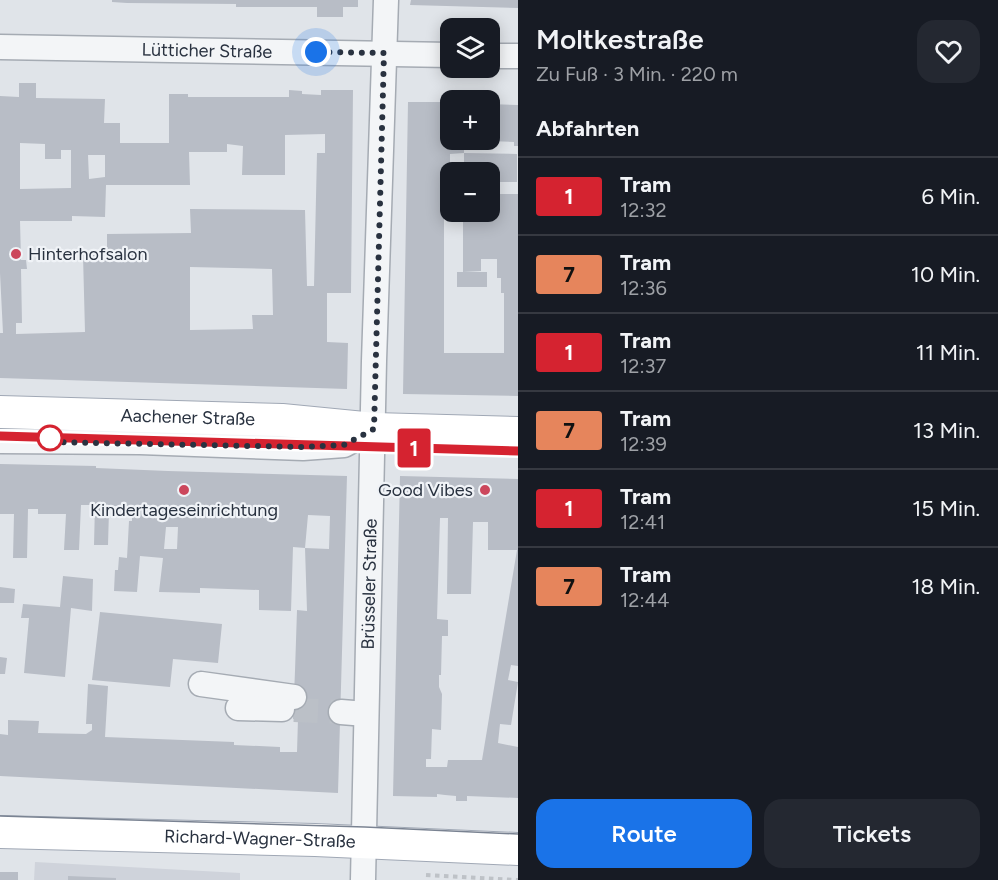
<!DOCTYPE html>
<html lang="de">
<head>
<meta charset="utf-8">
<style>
	body { margin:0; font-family:Figtree,sans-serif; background:#242831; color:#f1f3f6; height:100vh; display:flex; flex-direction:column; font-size:22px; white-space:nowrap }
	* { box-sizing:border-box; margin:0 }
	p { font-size:20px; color:#9ea1a6 }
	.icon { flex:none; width:33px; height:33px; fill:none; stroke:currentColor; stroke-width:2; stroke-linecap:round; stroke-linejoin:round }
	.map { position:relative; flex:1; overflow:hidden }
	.details { display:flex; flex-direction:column; background:#171b24; width:480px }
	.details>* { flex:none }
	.badge { padding:0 12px; border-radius:4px; font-size:21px; line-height:39px }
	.buttons { position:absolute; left:440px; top:18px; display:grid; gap:12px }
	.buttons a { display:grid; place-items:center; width:60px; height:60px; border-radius:12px; background:#171b24; box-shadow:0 3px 15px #0003; font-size:30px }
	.you { position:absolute; width:30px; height:30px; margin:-15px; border:4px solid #fff; border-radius:50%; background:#1a73e8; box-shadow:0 0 0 9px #1a73e833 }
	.map>.badge { position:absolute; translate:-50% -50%; box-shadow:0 0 0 3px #fff }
	h2 { padding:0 18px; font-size:22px; line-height:54px }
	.round { display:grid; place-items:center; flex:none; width:63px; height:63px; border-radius:18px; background:#242831 }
	.summary { display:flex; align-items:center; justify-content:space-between; height:102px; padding:0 18px }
	h1 { font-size:28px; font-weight:600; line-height:45px }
	.button { display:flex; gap:12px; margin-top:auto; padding:12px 18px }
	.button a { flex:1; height:69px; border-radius:18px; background:#1a73e8; color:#fff; font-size:24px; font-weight:600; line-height:69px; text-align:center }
	.button a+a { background:#242831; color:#f1f3f6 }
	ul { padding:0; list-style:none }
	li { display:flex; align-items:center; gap:18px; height:78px; padding:0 18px; border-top:2px solid #363941 }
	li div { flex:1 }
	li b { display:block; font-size:22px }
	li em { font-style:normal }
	li .badge { min-width:66px; font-weight:700; text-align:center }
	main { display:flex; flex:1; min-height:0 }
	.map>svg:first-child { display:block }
</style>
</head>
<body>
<main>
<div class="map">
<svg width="518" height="880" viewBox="0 0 518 880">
	<rect width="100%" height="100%" fill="#e0e4e9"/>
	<path fill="#cfd3db" d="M35,862L240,873V880H34Z"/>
	<path fill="#b8bdc6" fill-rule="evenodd" d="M112,0H358V7H343V17H317V7H236V4L127,3L112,2Z
		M411,0H518V8L410,5Z
		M19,83H36V98L105,99L104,123H120V143H169V94H188V97H289V90L302,91V94L321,95V90H353L351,293H327V342L348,343L347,389L0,378V333H3L0,273V96L19,97ZM325,134V153H317L314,286H307L305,210L190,209L191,233L107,234V255H83L85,332L16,334V323H22L21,269H27L26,260H21L20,221H72V216L105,217L106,185H190L189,152H227V144L243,146L242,175H285V135ZM20,143L45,144V159H61V150H71V188L20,189ZM88,155H105V177L89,179ZM190,267L272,269L273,315H252L253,329L190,330Z
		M408,102H450V140H483V146H464V153L517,154V182H489V172H464V153L450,154V183H445V194H450V212L444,211V353H504V293H501V278H497V259H481V271L463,272V212H489V194H518V396L403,394Z
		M489,104L518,105V146H514V142L489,141Z
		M457,272H487V287H457Z
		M0,464L96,466V468L168,471L347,476L338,793L0,776V734L8,735V720L39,721L38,733L86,734L92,730V724H86L88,684L108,686L105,737L234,742V745L280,747V752H297L298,719H293L295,671L297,610L307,611L305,548L329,549L330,516L308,515L305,548L293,547L291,611L259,610V590L200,588V593L159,592L163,558L140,556L137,592L114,591L115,570H118L119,557L127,558L129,521H132V511L129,506H104V510H109L108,545H94L95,505H81L79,550H64L66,514H38V509H28L27,558H13L14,514H0ZM166,527H178L177,549H164Z
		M400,476L518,479V666L511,665L508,680L518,682L511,725L500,724L498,743L518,747V798L467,796V801H456V796L445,795L437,794V797L393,796ZM440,518H448L447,594H471L473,522H488V550H517L482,760H448L447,767H426V759H431L432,729L441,730L442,694L439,687V675H441L442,636H448V620L437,619Z
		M63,576L93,579L92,611L71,608L65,677L24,673L29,618H21L23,604L60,607Z
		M0,587L15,589L14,603H0Z
		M100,612L222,624L218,663L173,659L170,687L92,680Z
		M0,657L7,658L5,674H0Z
		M0,872H18V880H0Z
		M68,876L116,878V880H68Z"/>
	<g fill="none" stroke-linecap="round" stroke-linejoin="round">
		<path stroke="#bbc0c7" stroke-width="24" stroke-dasharray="24 12" stroke-linecap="butt" d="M294,710L341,712"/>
		<defs>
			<g id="minor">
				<path id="s1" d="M0,47L450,55"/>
				<path d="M489,56H518"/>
				<path d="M0,441L140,442L303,448L344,445L374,429"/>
				<path d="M201,684L294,697"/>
				<path d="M238,708L282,709"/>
				<path d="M341,712L366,714"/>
				<path id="s2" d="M363,880L374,361L386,0"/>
			</g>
			<g id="major">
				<path id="s3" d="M0,412L282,420L374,429L518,433"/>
				<path id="s4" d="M0,832L315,840L518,849"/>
			</g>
		</defs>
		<use href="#minor" stroke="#a5abb3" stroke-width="27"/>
		<use href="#major" stroke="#a0a8b5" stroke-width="34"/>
		<path stroke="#bec2c7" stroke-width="4" stroke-dasharray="4.5 4.5" stroke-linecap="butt" d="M426,875L518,880"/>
		<use href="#minor" stroke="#f3f5f7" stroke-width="24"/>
		<use href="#major" stroke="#fff" stroke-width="32"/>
		<path stroke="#7a8392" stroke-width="1.5" d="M0,436L518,451
			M0,816L365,827L518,834"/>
	</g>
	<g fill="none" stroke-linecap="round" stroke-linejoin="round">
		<defs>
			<path id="line" d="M0,436L518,451"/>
		</defs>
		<use href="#line" stroke="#fff" stroke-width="14"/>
		<use href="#line" stroke="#d52330" stroke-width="9"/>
		<path stroke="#293240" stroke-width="6" stroke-dasharray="0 10.8" d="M50,438L47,442L303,447L344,445L374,429L384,53L316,52"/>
	</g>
	<g fill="#cc475c" stroke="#f0f3f7" stroke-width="2">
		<circle cx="16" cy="254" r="6"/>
		<circle cx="184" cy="490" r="6"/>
		<circle cx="485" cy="490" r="6"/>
	</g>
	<circle fill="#fff" stroke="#d52330" stroke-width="3" cx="50" cy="438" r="12"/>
	<g text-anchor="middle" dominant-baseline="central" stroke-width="4.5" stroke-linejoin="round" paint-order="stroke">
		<g font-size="18" fill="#293240" stroke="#f0f3f7">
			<text stroke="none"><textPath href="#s1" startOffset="207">Lütticher Straße</textPath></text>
			<text stroke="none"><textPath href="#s3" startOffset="188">Aachener Straße</textPath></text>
			<text stroke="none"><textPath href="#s2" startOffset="296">Brüsseler Straße</textPath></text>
			<text stroke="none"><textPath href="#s4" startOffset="260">Richard-Wagner-Straße</textPath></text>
		</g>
		<g font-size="18" fill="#293240" stroke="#f0f3f7" text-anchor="start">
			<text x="28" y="254">Hinterhofsalon</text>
			<text x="473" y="490" text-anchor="end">Good Vibes</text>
			<text x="184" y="510" text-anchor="middle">Kindertageseinrichtung</text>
		</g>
	</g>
</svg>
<div class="buttons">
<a><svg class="icon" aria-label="layers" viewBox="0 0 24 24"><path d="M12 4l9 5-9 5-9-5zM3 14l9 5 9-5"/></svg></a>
<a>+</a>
<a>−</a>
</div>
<div class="you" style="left:316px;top:52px"></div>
<b class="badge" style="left:414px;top:448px;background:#d52330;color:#fff">1</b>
</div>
<section class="details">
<div class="summary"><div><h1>Moltkestraße</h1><p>Zu Fuß · 3 Min. · 220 m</p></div><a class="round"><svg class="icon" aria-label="heart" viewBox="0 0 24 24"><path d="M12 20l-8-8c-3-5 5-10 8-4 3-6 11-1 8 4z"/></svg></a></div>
<h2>Abfahrten</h2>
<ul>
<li><span class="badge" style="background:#d52330;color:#fff">1</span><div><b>Tram</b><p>12:32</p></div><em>6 Min.</em></li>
<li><span class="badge" style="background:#e6855c;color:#111">7</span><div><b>Tram</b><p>12:36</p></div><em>10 Min.</em></li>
<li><span class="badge" style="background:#d52330;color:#fff">1</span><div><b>Tram</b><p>12:37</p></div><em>11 Min.</em></li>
<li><span class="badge" style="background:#e6855c;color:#111">7</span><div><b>Tram</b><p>12:39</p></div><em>13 Min.</em></li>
<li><span class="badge" style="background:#d52330;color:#fff">1</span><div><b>Tram</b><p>12:41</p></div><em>15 Min.</em></li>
<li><span class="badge" style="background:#e6855c;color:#111">7</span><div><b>Tram</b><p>12:44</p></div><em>18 Min.</em></li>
</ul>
<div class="button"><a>Route</a><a>Tickets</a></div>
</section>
</main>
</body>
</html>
